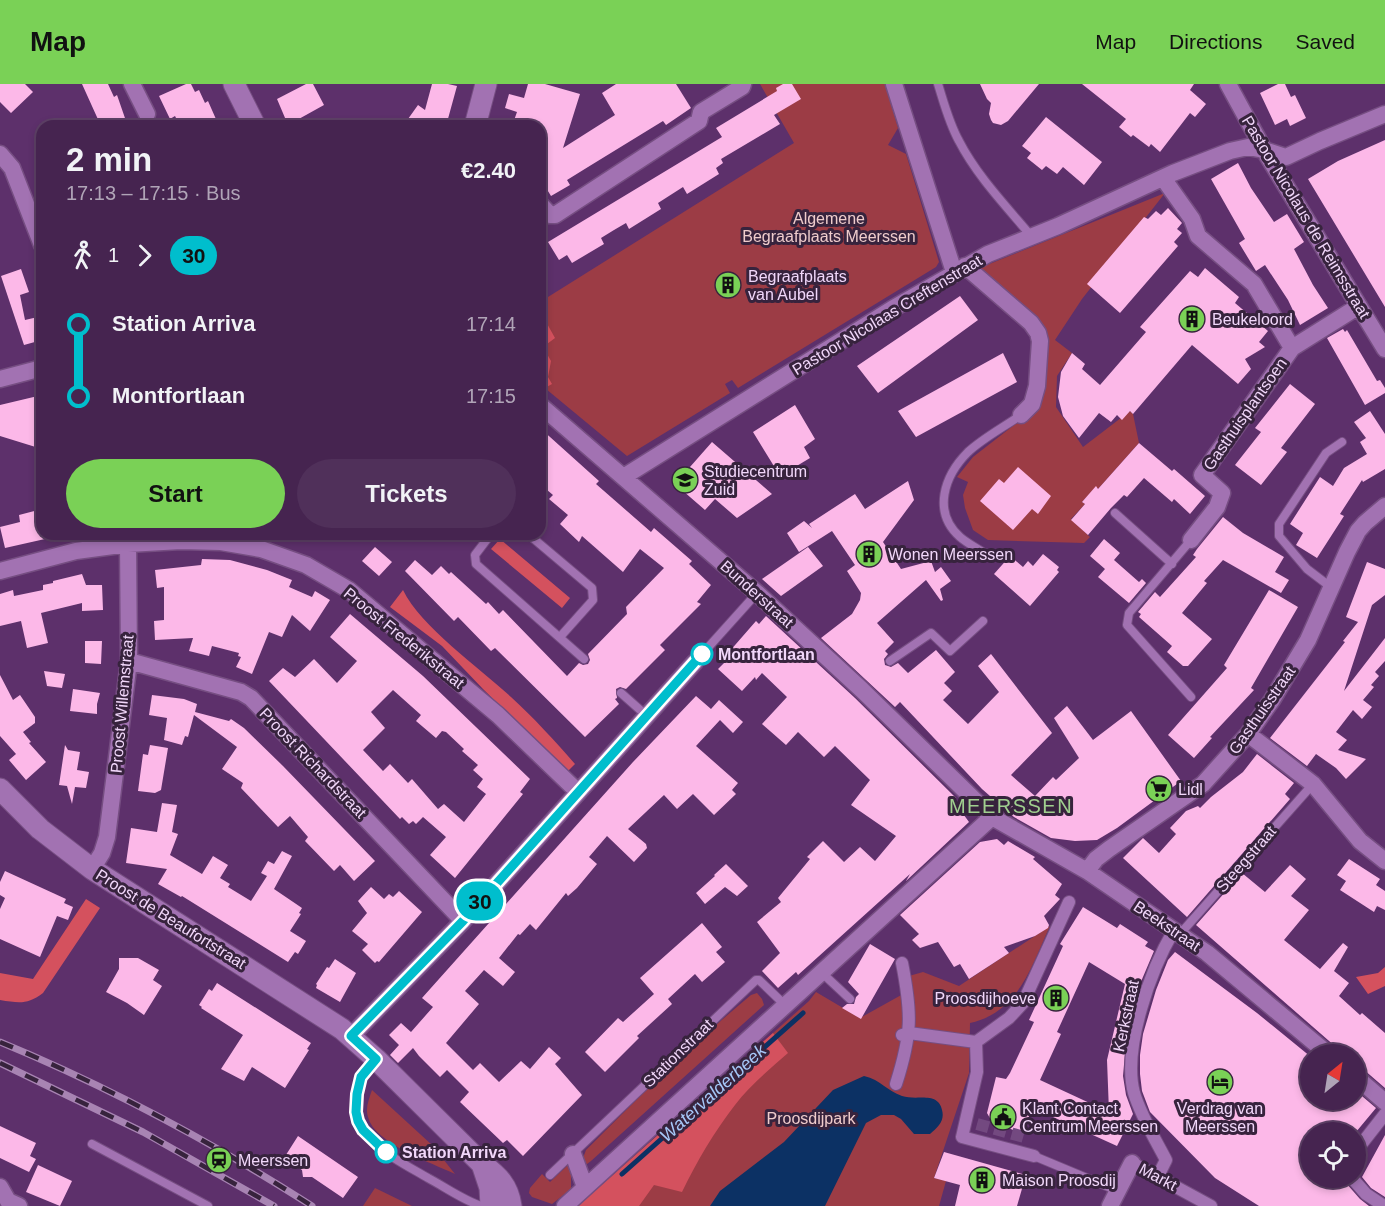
<!DOCTYPE html>
<html lang="en">
<head>
<meta charset="utf-8">
<style>
	body { margin:0; font-family:Arial,sans-serif; background:#50305a; color:#f1f3f6; height:100vh; display:flex; flex-direction:column; font-size:22px; white-space:nowrap }
	* { box-sizing:border-box; margin:0 }
	p { font-size:20px; color:#b0a4b7 }
	.icon { flex:none; width:33px; height:33px; fill:none; stroke:currentColor; stroke-width:2; stroke-linecap:round; stroke-linejoin:round }
	.map { position:relative; flex:1; overflow:hidden }
	.drawer { position:absolute; left:36px; top:36px; width:510px; height:420px; display:flex; flex-direction:column; background:#462450; border-radius:18px; box-shadow:0 3px 9px #0003,0 0 0 2px #5e4167 }
	.drawer>* { flex:none }
	.badge { padding:0 12px; border-radius:20px; font-size:21px; line-height:39px }
	.needle { width:39px; rotate:30deg }
	.tools { position:absolute; left:1300px; top:960px; display:grid; gap:12px }
	.tools a { display:grid; place-items:center; width:66px; height:66px; border-radius:50%; background:#462450; box-shadow:0 3px 9px #0003,0 0 0 2px #5e4167; font-size:30px }
	.map>.badge { position:absolute; translate:-50% -50%; box-shadow:0 0 0 3px #fff }
	.legs { display:flex; align-items:center; gap:9px; height:66px; padding:0 30px; font-size:20px }
	.legs p { margin-inline-start:auto }
	.summary { display:flex; align-items:center; justify-content:space-between; height:102px; padding:0 30px }
	h1 { font-size:33px; font-weight:800; line-height:45px }
	.primary-button { display:flex; gap:12px; margin-top:auto; padding:12px 30px }
	.primary-button a { flex:1; height:69px; border-radius:36px; background:#7ad156; color:#111; font-size:24px; font-weight:800; line-height:69px; text-align:center }
	.primary-button a+a { background:#50305a; color:#f1f3f6 }
	ul { padding:0 30px; list-style:none }
	li { display:flex; align-items:center; gap:21px; height:72px; font-size:22px }
	li i { display:grid; place-items:center; width:9px; height:100%; margin:0 8px; background:currentColor }
	li i::after { content:''; width:15px; height:15px; margin:-8px; border:4px solid; border-radius:50%; background:#462450 }
	li p { margin-inline-start:auto }
	li:first-child i { background:linear-gradient(#0000 50%,currentColor 0) }
	li:last-child i { background:linear-gradient(currentColor 50%,#0000 0) }
	header { display:flex; align-items:center; gap:36px; box-sizing:border-box; height:84px; padding:0 30px; background:#7ad156; color:#111 }
	header strong { font-size:28px }
	nav { display:flex; gap:33px; margin-inline-start:auto; font-size:21px }
	.map>svg:first-child { display:block }
</style>
</head>
<body>
<header>
<strong>Map</strong>
<nav><a>Map</a><a>Directions</a><a>Saved</a></nav>
</header>
<div class="map">
<svg width="1385" height="1122" viewBox="0 0 1385 1122">
	<rect width="100%" height="100%" fill="#5d306b"/>
	<path fill="#9c3c45" d="M760,0H885L898,44L888,61L906,70L939,178L936,183L738,304L732,296L725,300L730,309L627,372L540,300V218L794,59Z
		M1165,109L1082,215L1055,256L1072,269L1057,292L1056,323L1083,363L1130,327L1133,330L1139,359L1098,405L1096,403L1082,418L1085,420L1071,435L1090,453L1084,459L988,456L973,446L965,424L963,411L968,398L957,393L973,373L1040,321L1047,260L977,185Z
		M1050,842C1031,883 1019,928 970,939L969,989L934,1094L946,1097L939,1122H578L773,949L809,917L816,908L860,934L912,905L909,892L923,888L959,902Z
		M757,909L762,915L764,921L591,1077L587,1080L582,1077L586,1066C640,1012 693,959 751,911Z
		M372,1006L432,1061L455,1090C432,1079 374,1059 368,1033C365,1024 369,1015 372,1006Z
		M569,1080L571,1091V1105L552,1120L532,1113L529,1109L530,1104L542,1090L550,1098Z
		M375,1104L412,1122H363Z"/>
	<path fill="#d4515e" d="M540,227L555,254L543,263L551,277L548,293L552,300L545,304L540,300Z
		M500,455L570,514L562,524L491,465Z
		M403,506C421,543 480,584 511,613C534,634 554,656 575,680L567,688L483,605L442,562L390,523Z
		M86,815L100,824L43,909C27,921 19,919 0,916V889L33,895Z
		M1385,883V902L1368,910L1356,893L1378,889Z
		M773,949L788,969C770,985 750,1001 735,1021C714,1048 697,1077 682,1108L654,1101L639,1122H578Z"/>
	<path fill="#0c3164" d="M864,992C881,996 887,1007 902,1012C916,1017 938,1007 942,1026C945,1037 938,1043 930,1050H914L901,1035L894,1031H881L866,1039L825,1122H710L720,1107L784,1058L833,1006Z"/>
	<g fill="none" stroke-linecap="round" stroke-linejoin="round">
		<path stroke="#0c3164" stroke-width="5" d="M622,1090L803,929"/>
	</g>
	<path fill="#fcb8e8" fill-rule="evenodd" d="M0,0H25L33,8L11,29L0,18Z
		M82,0H108L114,13L117,11L126,37L116,42H101Z
		M186,0H191L195,8L199,6L205,19L208,17L219,42H180L175,32L170,35L159,12Z
		M306,0H313L324,21L288,41L277,15Z
		M432,0H448L457,2L446,42H403L418,21L425,26Z
		M528,0H545L580,10L563,64L615,31L602,9L616,0H676L691,24L666,41L663,37L588,83L567,96L570,101L551,112L540,94V42H512L517,28L505,24L509,10L524,14Z
		M783,0H792L801,15L774,31L780,40L721,75L723,79L716,84L719,90L687,110L683,103L658,119L661,125L629,145L626,139L614,146L601,154L604,160L572,179L567,171L559,176L548,158L722,53L716,44L777,7L776,4Z
		M980,0H1039L1008,37L1001,41L993,39L991,36L989,30L991,19L987,15Z
		M1082,0H1194L1190,6L1206,20L1195,33L1190,29L1160,68L1151,60L1149,63L1133,51L1131,53L1119,43L1126,35Z
		M1278,0H1285L1291,13L1295,11L1306,34L1290,42L1287,35L1275,41L1260,9Z
		M1046,33L1102,78L1084,101L1063,83L1057,90L1046,82L1042,86L1027,74L1031,69L1022,62Z
		M1385,56V223L1308,95L1338,77Z
		M1238,79L1251,104L1274,138L1287,130L1304,158L1294,165L1313,201L1328,224L1300,241L1288,216L1265,181L1256,187L1239,159L1245,155L1211,95Z
		M1168,124L1182,139L1177,145L1182,149L1174,158L1178,162L1120,229L1087,200L1144,133L1148,135L1156,127L1161,131Z
		M1205,184L1239,213L1235,219L1268,247L1259,258L1265,263L1245,275L1251,285L1238,300L1192,261L1133,330L1130,327L1122,336L1117,331L1111,338L1099,329L1079,354L1063,332L1058,313L1061,288L1072,269L1085,280L1082,285L1100,301L1146,248L1140,243L1190,187L1198,193Z
		M21,185L29,208L20,211L25,236L42,232V256L24,261L1,192Z
		M960,212L978,236L878,309L857,282Z
		M1343,245L1345,248L1347,246L1377,297L1380,296L1385,304V309L1365,321L1327,254Z
		M1003,269L1017,298L916,353L898,327Z
		M1290,300L1315,320L1281,364L1287,368L1261,401L1235,381L1261,348L1255,344Z
		M42,311V365L0,352V321Z
		M795,321L815,355L804,363L810,374L780,392L753,348Z
		M1370,327L1385,350V385L1363,398L1362,396L1340,430L1344,432L1317,474L1296,461L1303,449L1290,440L1320,393L1333,402L1344,384L1367,370L1360,358L1366,354L1354,338Z
		M540,344L599,397L596,400L651,448L654,444L692,477L689,480L711,501L697,518L701,520L660,561L665,566L626,605L620,603L616,605L617,614L615,615L619,620L585,653L495,564L491,567L458,533L454,537L405,487L415,476L432,491L441,482L449,490L451,488L486,520L488,518L499,530L503,526L567,592L579,579L583,581L588,580L590,576L588,570L627,530L626,523L664,484L640,465L623,488L582,452L579,458L560,440L568,431L549,415L553,411L540,400Z
		M712,358L772,410L737,434L715,415L705,426L675,400Z
		M1139,359L1172,387L1174,385L1205,412L1190,430L1174,415L1172,418L1144,394L1127,413L1124,411L1111,424L1088,451L1071,436L1085,420L1082,418L1096,402L1098,405Z
		M1018,383L1051,412L1038,430L1032,425L1013,446L980,417L999,395L1004,399Z
		M908,397L914,416L883,458L901,485L931,477L935,488L941,483L951,497L940,505L943,516L941,517L926,496L877,539L894,558L885,567L888,570L884,575L885,581L891,583L898,579L908,589L936,566L955,588L944,599L952,607L943,616L968,640L999,608L978,582L991,570L1052,649L1011,691L1035,712L1053,693L1056,696L1079,674L1054,634L1067,622L1093,656L1131,627L1181,697L1117,744L1097,756L1075,757L1051,754L1014,733L982,705L900,618L895,623L821,554L852,530L860,516L861,509L847,487L855,481L832,447L799,468L787,449L804,437L812,444L809,440L855,410L865,425Z
		M42,425V450H44L45,455L5,464L0,443L20,438L19,431Z
		M1223,433L1243,449L1284,473L1275,488L1289,496L1281,509L1223,476L1204,497L1207,499L1182,529L1212,555L1188,582H1183L1167,568L1172,562L1139,533L1141,530L1138,528L1155,508L1160,513L1196,473L1193,471L1197,465Z
		M1104,455L1120,469L1114,476L1139,498L1142,495L1146,499L1129,519L1098,493L1105,485L1090,472Z
		M375,463L392,478L379,492L362,477Z
		M808,463L823,482L781,512L762,495Z
		M1043,470L1059,483L1057,486L1059,488L1030,522L994,490L1010,472L1023,483L1028,477L1033,482Z
		M202,475L230,476L267,486L292,496L289,503L312,513L315,507L330,516L310,547L292,531L282,553L269,548L252,590L236,583L241,573L238,572L239,569L212,562L209,572L189,567L193,554L155,556L154,537L164,536V503L157,504L155,486L201,481Z
		M1367,478L1385,485V511L1372,521L1344,607L1385,554V577L1375,588L1379,592L1371,601L1374,603L1363,616L1372,623L1362,635L1353,626L1336,648L1347,656L1338,666L1366,675L1346,695L1336,684L1316,670L1307,682L1270,654L1345,558L1343,557L1358,538L1346,533Z
		M82,490L86,501H102L103,526L82,527V519L41,529L48,559L27,564L21,537L0,542V510L13,506L14,512L43,506V501L53,499V497Z
		M1269,506L1298,523L1251,604L1254,606L1210,653L1212,654L1194,674L1168,651L1227,584L1224,581Z
		M350,530L423,592L530,695L520,708L523,710L455,794L430,771L446,753L423,733L416,740L413,737L409,740L402,733L400,735L269,597L283,584L295,593L314,575L337,599L357,577L330,553ZM393,606L421,631L416,637L436,654L442,647L446,648L464,665L462,667L478,681L473,686L483,695L477,703L486,710L464,738L444,720L438,725L412,695L408,699L390,680L383,687L363,666L385,644L371,628Z
		M766,532L855,614L956,714L953,716L969,738L906,797L910,790L798,891L796,888L778,904L762,887L780,869L757,838L781,818L778,814L810,775L807,773L823,757L844,778L860,763L875,777L896,752L851,721L870,696L835,662L824,673L798,648L786,661L762,640L787,613L762,589L756,596L755,593L742,607L718,585L725,578L722,576L756,537L759,540Z
		M85,557H102L101,580L85,579Z
		M44,587L65,590L62,604L47,602Z
		M0,591L13,616L20,611L35,633V639L23,648L31,658L29,659L46,678L26,696L9,676L16,670L0,652Z
		M73,605L100,609L97,620V630L70,627Z
		M152,611L184,615L197,620L195,628L229,637L231,635L244,644L283,682L375,777L354,797L340,781L334,787L305,757L308,753L290,732L278,743L241,704L243,699L222,685L237,663L194,631L188,653L185,652L182,661L164,656L167,634L149,631Z
		M696,612L711,625L719,616L743,638L733,649L720,636L696,662L738,699L732,706L736,710L714,731L693,710L677,725L664,711L628,745L646,760L647,764L634,778L607,752L589,773L597,780L577,804L568,812L566,809L536,846L530,840L520,851L518,850L499,874L515,888L503,902L484,886L465,907L479,920L446,959L473,986L480,979L499,998L521,977L530,985L549,963L561,974L555,980L582,1011L523,1072L507,1056L503,1059L460,1018L469,1008L447,986L440,993L419,972L413,964L398,979L390,971L399,961L389,951L401,939L411,948L433,923L422,914L633,678Z
		M65,661L68,666L80,668L77,686L89,688L86,704L75,703L72,720L67,702L59,701Z
		M150,661L168,664L161,706L155,709L138,707L143,670L148,671Z
		M1257,670L1294,699L1285,710L1290,715L1187,833L1123,774L1143,754L1159,769L1176,750L1170,744L1186,727L1198,722L1200,724L1211,713L1243,688Z
		M162,719L177,721L172,748L178,750L170,771L202,790L213,772L228,781L220,794L230,800L228,803L251,817L267,792L261,789L268,777L274,780L282,767L292,772L274,805L302,824L299,829L301,830L290,847L306,857L298,870L295,868L288,878L182,812L181,813L158,800L167,785L126,779L131,744L157,748Z
		M997,755L1004,761L1008,757L1035,773L1033,775L1062,800L1055,811L1060,815L1044,832L1049,841L1048,844L1035,852L1004,863L1009,869L969,895L960,880L954,883L938,858L920,864L912,856L919,850L900,831L980,758Z
		M1349,775L1380,795L1376,801L1385,807V826L1377,822L1374,828L1340,806L1346,797L1337,791Z
		M726,780L748,802L737,812L725,803L705,820L696,809L715,792L714,791Z
		M1290,781L1306,795L1291,812L1309,826L1284,856L1320,885L1343,859L1348,863L1334,887L1349,899L1339,912L1360,931L1362,929L1385,949V1004L1363,985L1356,983V970H1344L1196,841L1242,789L1265,808Z
		M5,787L66,815L64,819L73,823L68,836L57,832L40,873L0,855V825L5,814L0,811V798Z
		M371,803L384,815L389,810L393,813L399,807L422,828L379,878L377,877L375,879L362,866L368,860L352,847L367,829L358,817Z
		M1083,823L1117,844L1120,840L1148,858L1145,862L1154,867L1140,900L1127,947L1123,992L1126,1011L1133,1030L1117,1062L1031,1023L1027,1042L1024,1041L1022,1050L991,1036L987,1029L996,993L1006,995L1010,989L1034,938L1029,936L1063,862L1060,860ZM1089,878L1125,900L1107,976L1109,1028L1040,996L1061,950L1057,948Z
		M702,839L722,863L716,868L725,878L702,898L695,890L668,915L672,920L637,952L639,954L605,988L585,968L618,934L623,938L654,910L640,894Z
		M870,860L895,875L861,935L842,924L847,920H854L856,913L859,910L848,898Z
		M1175,868L1257,929L1311,973V1016H1356V1007L1376,1024L1356,1048H1311V1094H1344L1346,1099L1360,1115L1369,1122H1259L1215,1094L1150,1028L1142,1007L1140,990V971L1143,950L1156,906L1168,876Z
		M119,874H138L159,886L153,896L162,902L144,931L127,919L106,908L119,885Z
		M335,875L356,889L340,918L316,904L317,901L316,900L327,883L329,884Z
		M217,899L311,959L307,965L309,966L285,1004L252,983L244,997L221,985L243,951L201,924L202,923L199,921L209,905L212,907Z
		M0,1042L36,1059L30,1072L36,1075L29,1088L0,1074Z
		M1385,1051V1113L1371,1104L1362,1093Z
		M298,1052L358,1093L343,1114L312,1093H303L302,1086L284,1074Z
		M944,1068L1026,1091L1017,1122H955L960,1101L934,1094Z
		M38,1081L72,1097L60,1122L26,1108Z"/>
	<g fill="none" stroke-linecap="round" stroke-linejoin="round">
		<path stroke="#734980" stroke-width="12" stroke-dasharray="12 6" stroke-linecap="butt" d="M977,1040L1024,1053"/>
		<defs>
			<path id="service" d="M938,0C944,19 949,39 959,57C977,92 1006,122 1032,153
				M1115,429L1172,480
				M491,450L475,471L476,480L584,575
				M528,450L592,504L593,516L560,553
				M1191,456L1129,529L1127,541L1191,613
				M987,471C979,465 968,460 960,453C932,428 944,392 968,368C983,354 1004,343 1021,331
				M1332,504L1307,485L1279,452V440L1326,369L1342,358
				M890,577L931,549L950,567L983,537
				M695,578L757,509
				M621,609L647,632
				M1180,850L1313,700
				M821,888L850,915
				M376,975C364,988 357,998 357,1016C356,1058 396,1075 428,1094C445,1103 463,1116 481,1122
				M92,1060L208,1122
				M1034,1072L1118,1107
				M550,1091L756,896H759L785,921"/>
			<path id="pedestrian" d="M902,951L909,949L976,958L1009,934L1023,919L1069,818
				M976,958L977,988L962,1053L1034,1072
				M896,1000C912,950 912,930 902,879
				M1356,1067L1385,1030
				M1132,1079L1211,1122
				M1158,1092L1166,1076C1155,1055 1141,1032 1134,1009C1122,964 1151,885 1174,846
				M1352,1094L1366,1110L1384,1122"/>
			<path id="minor" d="M132,0L147,30
				M894,0L954,188
				M1228,0L1264,66L1385,265
				M0,70L12,84L42,161
				M1163,94L1192,135L1198,152L1254,200L1292,264
				M540,120L550,131H555L699,37L701,28L742,3L743,0
				M965,182L1031,239L1038,249L1040,257L1037,302L1032,320L1021,331
				M0,295L42,284
				M540,321L757,509L862,606L992,733L1087,787L1207,869L1328,970
				M625,392L892,225L988,170L1058,142L1173,89L1230,67L1248,63L1264,66L1286,73L1320,57L1385,30
				M1191,456L1217,423L1222,409L1202,391L1292,264L1359,222
				M0,487L76,467L128,460L181,457L221,458L261,465L306,481L349,506L498,631L578,708
				M129,577L241,608L251,614L463,837
				M1248,650L1313,700L1360,757L1385,777
				M92,785L102,769L107,753L129,577L128,460L125,450
				M1087,787L1096,775L1109,765L1203,700L1248,650L1272,616L1308,556L1347,468L1358,447L1365,439L1385,422
				M351,952L463,837L695,578
				M1356,993L1385,1018
				M573,1070L585,1103
				M0,1103L8,1117L19,1122
				M565,1122L992,733
				M1110,1122L1132,1079"/>
			<path id="tertiary" d="M234,0L255,42
				M475,42L486,0
				M0,705L40,745L92,785L342,945L376,975L482,1080C498,1092 508,1101 511,1122
				M482,1080L490,1104L491,1122"/>
		</defs>
		<use href="#service" stroke="#764e82" stroke-width="10"/>
		<use href="#pedestrian" stroke="#764e82" stroke-width="14"/>
		<use href="#minor" stroke="#764e82" stroke-width="19"/>
		<use href="#tertiary" stroke="#764e82" stroke-width="23"/>
		<use href="#service" stroke="#a272b2" stroke-width="8"/>
		<use href="#pedestrian" stroke="#a272b2" stroke-width="12"/>
		<use href="#minor" stroke="#a272b2" stroke-width="16"/>
		<use href="#tertiary" stroke="#a272b2" stroke-width="21"/>
		<defs>
			<path id="rail" d="M0,958C109,1003 212,1058 312,1122
				M0,979L143,1048L274,1122"/>
		</defs>
		<use href="#rail" stroke="#a884b3" stroke-width="7"/>
		<use href="#rail" stroke="#37233d" stroke-width="4.5" stroke-dasharray="14" stroke-linecap="butt"/>
	</g>
	<g fill="none" stroke-linecap="round" stroke-linejoin="round">
		<defs>
			<path id="line-1" d="M386,1068L363,1046L358,1037L356,1028L357,1010L361,993L376,975L351,952L463,837L702,570"/>
		</defs>
		<use href="#line-1" stroke="#fff" stroke-width="14"/>
		<use href="#line-1" stroke="#00becd" stroke-width="9"/>
	</g>
	<defs>
		<symbol id="building-disc" viewBox="-11 -11 22 22"><circle r="9.5" fill="#7ad156" stroke="#37233d"/><path d="M-4-6H4V6H1V3H-1V6H-4ZM-2.5-4.3h1.7v1.8h-1.7ZM.8-4.3h1.7v1.8H.8ZM-2.5-1h1.7V.8h-1.7ZM.8-1h1.7V.8H.8Z" fill="#111"/></symbol>
		<symbol id="school-disc" viewBox="-11 -11 22 22"><circle r="9.5" fill="#7ad156" stroke="#37233d"/><path d="M0-5L7-2L0 1L-7-2ZM-4 1L0 2.5L4 1V4Q0 6-4 4Z" fill="#111"/></symbol>
		<symbol id="supermarket-disc" viewBox="-11 -11 22 22"><circle r="9.5" fill="#7ad156" stroke="#37233d"/><path d="M-6-5.5h2.5l.6 2H6L4.5 2H-2.5L-4.4-4H-6ZM-1.5 3.2a1.3 1.3 0 1 0 .1 0ZM3 3.2a1.3 1.3 0 1 0 .1 0Z" fill="#111"/></symbol>
		<symbol id="hotel-disc" viewBox="-11 -11 22 22"><circle r="9.5" fill="#7ad156" stroke="#37233d"/><path d="M-6-4.5h1.5V1H6V5H4.5V3h-9V5H-6ZM-4 0a1.8 1.8 0 1 1 3.6 0ZM.5 0V-2.5h3Q6-2.5 6 0Z" fill="#111"/></symbol>
		<symbol id="civic-disc" viewBox="-11 -11 22 22"><circle r="9.5" fill="#7ad156" stroke="#37233d"/><path d="M-.6-6.5H3V-4.5H.6V-3L4-1V1h2V6H-6V1h2V-1L-.6-3ZM-1.2 2.5V6h2.4V2.5Z" fill="#111"/></symbol>
		<symbol id="station-disc" viewBox="-11 -11 22 22"><circle r="9.5" fill="#7ad156" stroke="#37233d"/><path d="M-3-6H3Q5-6 5-4V2Q5 4 3 4L4.5 6H3L1.5 4h-3L-3 6H-4.5L-3 4Q-5 4-5 2V-4Q-5-6-3-6ZM-3.5-4v3h7v-3ZM-3.5 1v1.5H-2V1ZM2 1v1.5H3.5V1Z" fill="#111"/></symbol>
	</defs>
	<g fill-rule="evenodd">
		<use href="#building-disc" x="713" y="186" width="30" height="30"/>
		<use href="#building-disc" x="1177" y="220" width="30" height="30"/>
		<use href="#school-disc" x="670" y="381" width="30" height="30"/>
		<use href="#building-disc" x="854" y="455" width="30" height="30"/>
		<use href="#supermarket-disc" x="1144" y="690" width="30" height="30"/>
		<use href="#building-disc" x="1041" y="899" width="30" height="30"/>
		<use href="#hotel-disc" x="1205" y="983" width="30" height="30"/>
		<use href="#civic-disc" x="988" y="1018" width="30" height="30"/>
		<use href="#station-disc" x="204" y="1061" width="30" height="30"/>
		<use href="#building-disc" x="967" y="1081" width="30" height="30"/>
	</g>
	<g fill="#fff" stroke="#00becd" stroke-width="3">
		<circle cx="702" cy="570" r="10"/>
		<circle cx="386" cy="1068" r="10"/>
	</g>
	<g text-anchor="middle" dominant-baseline="central" stroke-width="6" stroke-linejoin="round" paint-order="stroke">
		<g font-size="16" fill="#f1d7fa" stroke="#37233d">
			<text transform="translate(1306 133) rotate(59)">Pastoor Nicolaus de Reimsstraat</text>
			<text transform="translate(887 231) rotate(-31)">Pastoor Nicolaas Creftenstraat</text>
			<text transform="translate(1245 330) rotate(-55)">Gasthuisplantsoen</text>
			<text transform="translate(757 510) rotate(42)">Bunderstraat</text>
			<text transform="translate(404 554) rotate(39)">Proost Frederikstraat</text>
			<text transform="translate(122 620) rotate(-85)">Proost Willemstraat</text>
			<text transform="translate(1262 626) rotate(-55)">Gasthuisstraat</text>
			<text transform="translate(313 679) rotate(46)">Proost Richardstraat</text>
			<text transform="translate(1246 775) rotate(-49)">Steegstraat</text>
			<text transform="translate(171 835) rotate(32)">Proost de Beaufortstraat</text>
			<text transform="translate(1167 842) rotate(34)">Beekstraat</text>
			<text transform="translate(1126 932) rotate(-78)">Kerkstraat</text>
			<text transform="translate(678 969) rotate(-44)">Stationstraat</text>
			<text transform="translate(1158 1093) rotate(28)">Markt</text>
		</g>
		<g font-size="16" fill="#efcccc" stroke="#37233d">
			<text x="829" y="134">Algemene<tspan x="829" dy="18">Begraafplaats Meerssen</tspan></text>
			<text x="811" y="1034">Proosdijpark</text>
		</g>
		<g font-size="16" fill="#f1d7fa" stroke="#37233d" text-anchor="start">
			<text x="748" y="192">Begraafplaats<tspan x="748" dy="18">van Aubel</tspan></text>
			<text x="1212" y="235">Beukeloord</text>
			<text x="704" y="387">Studiecentrum<tspan x="704" dy="18">Zuid</tspan></text>
			<text x="888" y="470">Wonen Meerssen</text>
			<text x="1178" y="705">Lidl</text>
			<text x="1036" y="914" text-anchor="end">Proosdijhoeve</text>
			<text x="1022" y="1024">Klant Contact<tspan x="1022" dy="18">Centrum Meerssen</tspan></text>
			<text x="1220" y="1024" text-anchor="middle">Verdrag van<tspan x="1220" dy="18">Meerssen</tspan></text>
			<text x="238" y="1076">Meerssen</text>
			<text x="1002" y="1096">Maison Proosdij</text>
		</g>
		<g font-size="16" font-weight="bold" fill="#f1d7fa" stroke="#37233d" text-anchor="start">
			<text x="718" y="570">Montfortlaan</text>
			<text x="402" y="1068">Station Arriva</text>
		</g>
		<g font-size="18" font-style="italic" fill="#a6c7f8" stroke="#37233d">
			<text transform="translate(713 1009) rotate(-42)">Watervalderbeek</text>
		</g>
		<g font-size="20" letter-spacing="1.5" fill="#a0cf8f" stroke="#37233d">
			<text x="1011" y="722">MEERSSEN</text>
		</g>
	</g>
</svg>
<div class="tools">
<a><svg class="needle" viewBox="-14 -14 28 28"><path d="M0-13l5 13h-10z" fill="#e53935"/><path d="M0 13l5-13h-10z" fill="#b0a4b7"/></svg></a>
<a><svg class="icon" aria-label="locate" viewBox="0 0 24 24"><circle cx="12" cy="12" r="6"/><path d="M12 2v4M12 18v4M2 12h4M18 12h4"/></svg></a>
</div>
<b class="badge" style="left:480px;top:817px;background:#00becd;color:#111">30</b>
<section class="drawer">
<div class="summary"><div><h1>2 min</h1><p>17:13 – 17:15 · Bus</p></div><b>€2.40</b></div>
<div class="legs"><svg class="icon" aria-label="walk" viewBox="0 0 24 24"><circle cx="13" cy="4" r="2"/><path d="M13 8l-2 6 4 7M11 14l-3 7M7 12l3-4h3l4 4"/></svg>1<svg class="icon" aria-label="forward" viewBox="0 0 24 24"><path d="M9 5l7 7-7 7"/></svg><b class="badge" style="background:#00becd;color:#111">30</b></div>
<ul>
<li><i style="color:#00becd"></i><b>Station Arriva</b><p>17:14</p></li>
<li><i style="color:#00becd"></i><b>Montfortlaan</b><p>17:15</p></li>
</ul>
<div class="primary-button"><a>Start</a><a>Tickets</a></div>
</section>
</div>
</body>
</html>
